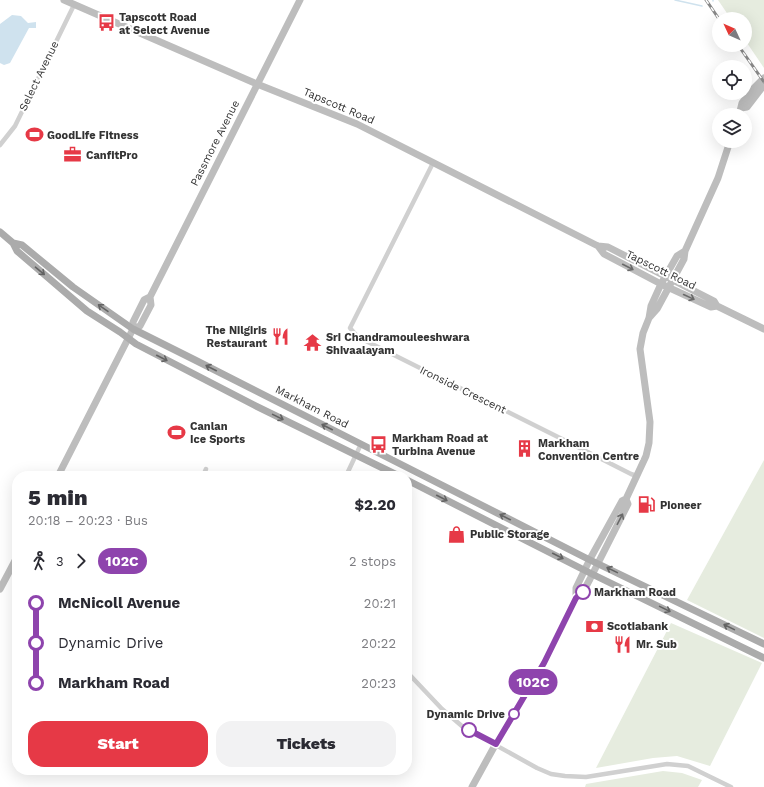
<!DOCTYPE html>
<html lang="en">
<head>
<meta charset="utf-8">
<style>
	body { margin:0; font-family:"Work Sans",sans-serif; background:#f2f2f3; color:#2b2b33; height:100vh; display:flex; flex-direction:column; font-size:15px; white-space:nowrap }
	* { box-sizing:border-box; margin:0 }
	p { font-size:13px; color:#7c7c81 }
	.icon { flex:none; width:22px; height:22px; fill:none; stroke:currentColor; stroke-width:2; stroke-linecap:round; stroke-linejoin:round }
	.map { position:relative; flex:1; overflow:hidden }
	.sheet { position:absolute; left:12px; top:471px; width:400px; height:304px; display:flex; flex-direction:column; background:#fff; border-radius:16px; box-shadow:0 4px 16px #0002 }
	.sheet>* { flex:none }
	.badge { padding:0 8px; border-radius:13px; font-size:14px; line-height:26px }
	.needle { width:26px; rotate:314deg }
	.tools { position:absolute; left:712px; top:12px; display:grid; gap:8px }
	.tools a { display:grid; place-items:center; width:40px; height:40px; border-radius:50%; background:#fff; box-shadow:0 4px 16px #0002; font-size:20px }
	.map>.badge { position:absolute; translate:-50% -50%; box-shadow:0 0 0 2px #fff }
	.legs { display:flex; align-items:center; gap:6px; height:44px; padding:0 16px; font-size:13px }
	.legs p { margin-inline-start:auto }
	.head { display:flex; align-items:center; justify-content:space-between; height:68px; padding:0 16px }
	h1 { font-size:22px; font-weight:800; line-height:30px }
	.action { display:flex; gap:8px; margin-top:auto; padding:8px 16px }
	.action a { flex:1; height:46px; border-radius:16px; background:#e63946; color:#fff; font-size:16px; font-weight:800; line-height:46px; text-align:center }
	.action a+a { background:#f2f2f3; color:#2b2b33 }
	ul { padding:0 16px; list-style:none }
	li { display:flex; align-items:center; gap:14px; height:40px; font-size:15px }
	li i { display:grid; place-items:center; width:6px; height:100%; margin:0 5px; background:currentColor }
	li i::after { content:''; width:10px; height:10px; margin:-5px; border:3px solid; border-radius:50%; background:#fff }
	li p { margin-inline-start:auto }
	li:first-child i { background:linear-gradient(#0000 50%,currentColor 0) }
	li:last-child i { background:linear-gradient(currentColor 50%,#0000 0) }
	.map>svg:first-child { display:block }
</style>
</head>
<body>
<div class="map">
<svg width="764" height="787" viewBox="0 0 764 787">
	<rect width="100%" height="100%" fill="#fff"/>
	<path fill="#e6ecdf" d="M718,0H764V68L745,40V19H731Z
		M764,460V638L687,600Z
		M671,623L762,663L710,766L677,756L653,758L596,768Z
		M663,771L682,773L702,780L698,787H585L586,784Z"/>
	<path fill="#cfe2ee" d="M12,15L21,16L28,23L36,22V28H29L10,63L4,65L0,63V24Z"/>
	<g fill="none" stroke-linecap="round" stroke-linejoin="round">
		<path stroke="#cfe2ee" stroke-width="1.5" d="M675,0L702,6
			M713,1V0"/>
		<path stroke="#d0d0d0" stroke-width="4.5" d="M0,145L15,126L74,5
			M433,163L350,328L358,337L564,440L631,474L637,476
			M203,476L206,469
			M346,476L361,444
			M407,672L442,709L463,727L537,768L551,774L565,776L586,777L667,764L688,766L731,787"/>
		<path stroke="#bdbdbd" stroke-width="7" d="M64,0L257,84L357,124L598,246L608,247L714,301L717,306L764,329
			M741,108L747,107L764,85
			M739,115L742,103L754,88L764,78
			M598,246L604,254L661,284L711,307L717,306
			M649,318L657,309L684,259L685,251L718,178L730,141
			M133,329L140,326L151,305L150,297L300,0
			M58,476L133,329V322L144,300L150,297
			M0,589L17,557
			M576,598V588L590,559L622,501L626,499
			M472,787L499,738L544,663L576,598L583,592L590,579L628,504L626,499L646,456L649,443L650,422L640,349L643,333L649,318L651,306L661,284L677,256L685,251"/>
		<path stroke="#ababab" stroke-width="7" d="M0,232L13,243L17,251L87,311L120,332L136,344L254,405L399,476
			M13,243L22,245L73,287L133,329L195,360L422,475L586,558L764,644
			M407,480L592,574L764,658"/>
		<defs>
			<path id="rail" d="M706,0L719,19
				M738,45L764,82"/>
		</defs>
		<use href="#rail" stroke="#888" stroke-width="3"/>
		<use href="#rail" stroke="#fff" stroke-width="1.5" stroke-dasharray="4.5" stroke-linecap="butt"/>
	</g>
	<defs><path id="oneway-shaft" d="M-6 0H5M1.5-3L5.5 0L1.5 3" fill="none" stroke-width="1.6" stroke-linecap="round" stroke-linejoin="round"/></defs>
	<g stroke="#6a6a6a">
		<use href="#oneway-shaft" transform="translate(628 267) rotate(27)"/>
		<use href="#oneway-shaft" transform="translate(689 297) rotate(25)"/>
		<use href="#oneway-shaft" transform="translate(620 519) rotate(-63)"/>
	</g>
	<g stroke="#636363">
		<use href="#oneway-shaft" transform="translate(40 271) rotate(40)"/>
		<use href="#oneway-shaft" transform="translate(103 308) rotate(-145)"/>
		<use href="#oneway-shaft" transform="translate(162 358) rotate(27)"/>
		<use href="#oneway-shaft" transform="translate(211 368) rotate(-153)"/>
		<use href="#oneway-shaft" transform="translate(278 417) rotate(26)"/>
		<use href="#oneway-shaft" transform="translate(327 427) rotate(-153)"/>
		<use href="#oneway-shaft" transform="translate(442 498) rotate(27)"/>
		<use href="#oneway-shaft" transform="translate(505 517) rotate(-153)"/>
		<use href="#oneway-shaft" transform="translate(558 556) rotate(27)"/>
		<use href="#oneway-shaft" transform="translate(612 570) rotate(-154)"/>
		<use href="#oneway-shaft" transform="translate(665 609) rotate(26)"/>
		<use href="#oneway-shaft" transform="translate(729 627) rotate(-154)"/>
	</g>
	<g fill="none" stroke-linecap="round" stroke-linejoin="round">
		<defs>
			<path id="line-1" d="M469,730L496,744L544,663L576,598L583,592"/>
		</defs>
		<use href="#line-1" stroke="#fff" stroke-width="9"/>
		<use href="#line-1" stroke="#8e44ad" stroke-width="6"/>
	</g>
	<defs>
		<symbol id="bus-bare" viewBox="-9 -9 18 18"><path d="M-5-6H5V4H4V6H2V4H-2V6H-4V4H-5ZM-3.5-4V0h7V-4ZM-3.5 1.2v1.5H-2V1.2ZM2 1.2v1.5H3.5V1.2Z" fill="#e63946" stroke="#fff" stroke-width="2.5" paint-order="stroke"/></symbol>
		<symbol id="stadium-bare" viewBox="-9 -9 18 18"><path d="M0-5a6.5 5 0 1 0 0 10a6.5 5 0 1 0 0-10ZM-3.5-1.8h7v3.6h-7Z" fill="#e63946" stroke="#fff" stroke-width="2.5" paint-order="stroke"/></symbol>
		<symbol id="office-bare" viewBox="-9 -9 18 18"><path d="M-6-3h4V-5.5h4V-3h4V5H-6ZM-1-4.5V-3h2v-1.5ZM-6 0V1H6V0Z" fill="#e63946" stroke="#fff" stroke-width="2.5" paint-order="stroke"/></symbol>
		<symbol id="restaurant-bare" viewBox="-9 -9 18 18"><path d="M-5-6h1v4h1v-4h1v4h1v-4h1v5L-1.5 .5V6h-2V.5L-5-1ZM5-6V6H3V1.5H1.5Q1.5-4 5-6Z" fill="#e63946" stroke="#fff" stroke-width="2.5" paint-order="stroke"/></symbol>
		<symbol id="temple-bare" viewBox="-9 -9 18 18"><path d="M0-6L5-2H3V0L6.5 2.5H4V6H1.5V3h-3V6H-4V2.5H-6.5L-3 0V-2H-5Z" fill="#e63946" stroke="#fff" stroke-width="2.5" paint-order="stroke"/></symbol>
		<symbol id="building-bare" viewBox="-9 -9 18 18"><path d="M-4-6H4V6H1V3H-1V6H-4ZM-2.5-4.3h1.7v1.8h-1.7ZM.8-4.3h1.7v1.8H.8ZM-2.5-1h1.7V.8h-1.7ZM.8-1h1.7V.8H.8Z" fill="#e63946" stroke="#fff" stroke-width="2.5" paint-order="stroke"/></symbol>
		<symbol id="fuel-bare" viewBox="-9 -9 18 18"><path d="M-5.5-6h7V0h2V4h1.3V-2.5L3-4.5l.8-.8L6-3V5H2.5V1h-1V6h-7ZM-4.2-4.7v3.2H.2V-4.7Z" fill="#e63946" stroke="#fff" stroke-width="2.5" paint-order="stroke"/></symbol>
		<symbol id="shop-bare" viewBox="-9 -9 18 18"><path d="M-5-2.5h2.3a2.7 3.5 0 0 1 5.4 0H5L5.5 6h-11ZM-1.5-2.5h3a1.5 2.3 0 0 0-3 0Z" fill="#e63946" stroke="#fff" stroke-width="2.5" paint-order="stroke"/></symbol>
		<symbol id="bank-bare" viewBox="-9 -9 18 18"><path d="M-6-4H6V4H-6ZM0-2.3a2.3 2.3 0 1 0 0 4.6a2.3 2.3 0 1 0 0-4.6Z" fill="#e63946" stroke="#fff" stroke-width="2.5" paint-order="stroke"/></symbol>
	</defs>
	<g fill-rule="evenodd">
		<use href="#bus-bare" x="94" y="10" width="25" height="25"/>
		<use href="#stadium-bare" x="22" y="122" width="25" height="25"/>
		<use href="#office-bare" x="60" y="142" width="25" height="25"/>
		<use href="#restaurant-bare" x="268" y="324" width="25" height="25"/>
		<use href="#temple-bare" x="300" y="330" width="25" height="25"/>
		<use href="#stadium-bare" x="164" y="420" width="25" height="25"/>
		<use href="#bus-bare" x="366" y="432" width="25" height="25"/>
		<use href="#building-bare" x="512" y="436" width="25" height="25"/>
		<use href="#fuel-bare" x="634" y="492" width="25" height="25"/>
		<use href="#shop-bare" x="444" y="522" width="25" height="25"/>
		<use href="#bank-bare" x="582" y="614" width="25" height="25"/>
		<use href="#restaurant-bare" x="610" y="632" width="25" height="25"/>
	</g>
	<g fill="#fff" stroke="#8e44ad" stroke-width="2">
		<circle cx="583" cy="592" r="7"/>
		<circle cx="514" cy="714" r="5"/>
		<circle cx="469" cy="730" r="7"/>
	</g>
	<g text-anchor="middle" dominant-baseline="central" stroke-width="4" stroke-linejoin="round" paint-order="stroke">
		<g font-size="11" font-weight="bold" fill="#333" stroke="#fff" text-anchor="start">
			<text x="119" y="17">Tapscott Road<tspan x="119" dy="13">at Select Avenue</tspan></text>
			<text x="47" y="135">GoodLife Fitness</text>
			<text x="86" y="155">CanfitPro</text>
			<text x="267" y="330" text-anchor="end">The Nilgiris<tspan x="267" dy="13">Restaurant</tspan></text>
			<text x="326" y="337">Sri Chandramouleeshwara<tspan x="326" dy="13">Shivaalayam</tspan></text>
			<text x="190" y="426">Canlan<tspan x="190" dy="13">Ice Sports</tspan></text>
			<text x="392" y="438">Markham Road at<tspan x="392" dy="13">Turbina Avenue</tspan></text>
			<text x="538" y="443">Markham<tspan x="538" dy="13">Convention Centre</tspan></text>
			<text x="660" y="505">Pioneer</text>
			<text x="470" y="534">Public Storage</text>
			<text x="607" y="626">Scotiabank</text>
			<text x="636" y="644">Mr. Sub</text>
		</g>
		<g font-size="11" fill="#333" stroke="#fff">
			<text transform="translate(39 76) rotate(-64)">Select Avenue</text>
			<text transform="translate(339 106) rotate(23)">Tapscott Road</text>
			<text transform="translate(215 143) rotate(-63)">Passmore Avenue</text>
			<text transform="translate(661 270) rotate(26)">Tapscott Road</text>
			<text transform="translate(463 390) rotate(26)">Ironside Crescent</text>
			<text transform="translate(312 407) rotate(27)">Markham Road</text>
		</g>
		<g font-size="11" font-weight="bold" fill="#333" stroke="#fff" text-anchor="start">
			<text x="594" y="592">Markham Road</text>
			<text x="505" y="714" text-anchor="end">Dynamic Drive</text>
		</g>
	</g>
</svg>
<div class="tools">
<a><svg class="needle" viewBox="-14 -14 28 28"><path d="M0-13l5 13h-10z" fill="#e53935"/><path d="M0 13l5-13h-10z" fill="#7c7c81"/></svg></a>
<a><svg class="icon" aria-label="locate" viewBox="0 0 24 24"><circle cx="12" cy="12" r="6"/><path d="M12 2v4M12 18v4M2 12h4M18 12h4"/></svg></a>
<a><svg class="icon" aria-label="layers" viewBox="0 0 24 24"><path d="M12 4l9 5-9 5-9-5zM3 14l9 5 9-5"/></svg></a>
</div>
<b class="badge" style="left:533px;top:682px;background:#8e44ad;color:#fff">102C</b>
<section class="sheet">
<div class="head"><div><h1>5 min</h1><p>20:18 – 20:23 · Bus</p></div><b>$2.20</b></div>
<div class="legs"><svg class="icon" aria-label="walk" viewBox="0 0 24 24"><circle cx="13" cy="4" r="2"/><path d="M13 8l-2 6 4 7M11 14l-3 7M7 12l3-4h3l4 4"/></svg>3<svg class="icon" aria-label="forward" viewBox="0 0 24 24"><path d="M9 5l7 7-7 7"/></svg><b class="badge" style="background:#8e44ad;color:#fff">102C</b><p>2 stops</p></div>
<ul>
<li><i style="color:#8e44ad"></i><b>McNicoll Avenue</b><p>20:21</p></li>
<li><i style="color:#8e44ad"></i><span>Dynamic Drive</span><p>20:22</p></li>
<li><i style="color:#8e44ad"></i><b>Markham Road</b><p>20:23</p></li>
</ul>
<div class="action"><a>Start</a><a>Tickets</a></div>
</section>
</div>
</body>
</html>
